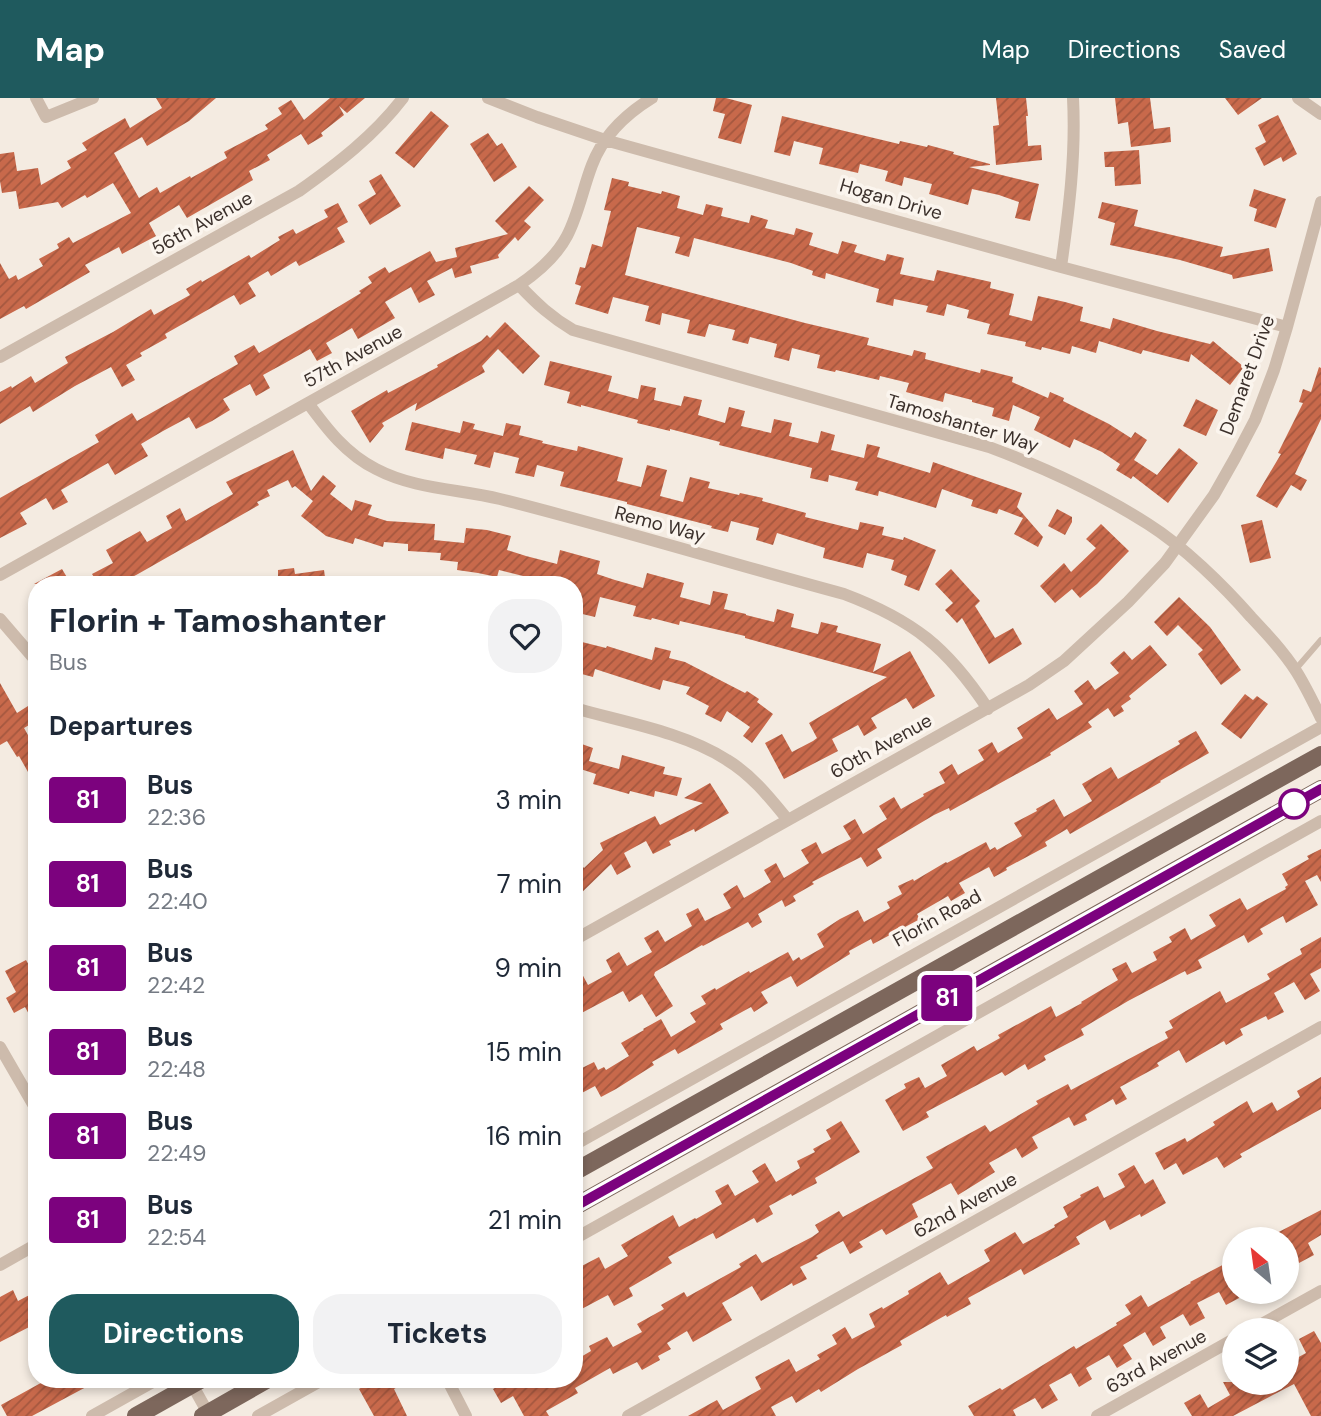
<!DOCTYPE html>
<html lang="en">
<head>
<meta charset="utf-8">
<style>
	body { margin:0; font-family:"DM Sans",sans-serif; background:#f2f2f3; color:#1f2937; height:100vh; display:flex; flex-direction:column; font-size:26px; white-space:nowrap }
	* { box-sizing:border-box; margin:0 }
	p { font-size:23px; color:#747a83 }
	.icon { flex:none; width:38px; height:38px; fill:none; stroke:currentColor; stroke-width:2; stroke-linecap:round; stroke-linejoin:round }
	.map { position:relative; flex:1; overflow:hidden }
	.side { position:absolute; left:28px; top:478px; width:555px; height:812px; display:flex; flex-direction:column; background:#fff; border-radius:28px; box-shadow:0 4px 10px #0003 }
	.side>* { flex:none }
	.badge { padding:0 14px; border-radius:5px; font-size:24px; line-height:46px }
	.needle { width:46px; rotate:331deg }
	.buttons { position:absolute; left:1222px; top:1129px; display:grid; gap:14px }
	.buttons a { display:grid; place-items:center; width:77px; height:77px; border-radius:50%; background:#fff; box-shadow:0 4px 10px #0003; font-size:35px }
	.map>.badge { position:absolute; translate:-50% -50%; box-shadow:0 0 0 4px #fff }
	h2 { padding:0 21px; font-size:26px; line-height:63px }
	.round { display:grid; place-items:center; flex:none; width:74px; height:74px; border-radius:28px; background:#f2f2f3 }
	.head { display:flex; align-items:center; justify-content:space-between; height:119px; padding:0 21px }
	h1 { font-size:33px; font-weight:700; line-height:52px }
	.cta { display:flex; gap:14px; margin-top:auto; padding:14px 21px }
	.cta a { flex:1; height:80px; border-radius:28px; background:#1f5a5e; color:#fff; font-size:28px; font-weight:700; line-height:80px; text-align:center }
	.cta a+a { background:#f2f2f3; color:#1f2937 }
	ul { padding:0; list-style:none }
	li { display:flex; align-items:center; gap:21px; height:84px; padding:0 21px }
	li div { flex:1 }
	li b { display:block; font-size:26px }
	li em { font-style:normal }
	li .badge { min-width:77px; font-weight:700; text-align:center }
	header { display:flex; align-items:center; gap:42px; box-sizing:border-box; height:98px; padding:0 35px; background:#1f5a5e; color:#fff }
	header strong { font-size:33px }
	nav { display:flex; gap:38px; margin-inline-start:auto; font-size:24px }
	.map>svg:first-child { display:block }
</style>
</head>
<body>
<header>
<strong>Map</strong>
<nav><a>Map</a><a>Directions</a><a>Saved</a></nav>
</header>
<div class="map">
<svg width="1321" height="1318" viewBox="0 0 1321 1318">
	<defs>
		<pattern id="building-hatch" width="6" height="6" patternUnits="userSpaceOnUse" patternTransform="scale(1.75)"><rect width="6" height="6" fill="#c8694b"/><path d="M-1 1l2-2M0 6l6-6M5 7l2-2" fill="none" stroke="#a4573f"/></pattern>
	</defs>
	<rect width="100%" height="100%" fill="#f4ebe1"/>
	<path fill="url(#building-hatch)" d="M156,0H216L189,23L147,48L142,39L114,55L139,100L157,89L160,95L190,78L191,80L227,60L224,54L268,31L265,27L282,16L278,10L291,2L304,22L330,0H365L347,15L339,8L344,17L321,35L323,38L308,47L301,36L267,57L270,62L249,73L253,82L187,120L179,107L149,125L156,138L122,156L119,149L85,167L90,174L26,211L24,208L0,221V165L9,181L16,177L18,182L43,168L39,161L59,150L57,146L69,139L73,145L131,115L113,85L87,100L85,97L62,110L58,104L19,111L16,93L2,95L0,83V56L14,54L17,73L38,70L41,87L71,70L67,63L87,52L82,45L125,20L130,30L162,10Z
		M716,0H726L752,7L741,46L718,40L725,16L713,13Z
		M996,0H1026L1028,18H1026L1028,48L1041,47L1042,62L996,67L993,28L999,27Z
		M1115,0H1150L1154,31L1170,29L1171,44L1131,49L1128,24L1118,26Z
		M1225,0H1262L1238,17Z
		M431,13L449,28L414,70L395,55Z
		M1278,17L1297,56L1283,64L1281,59L1264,68L1255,50L1266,44L1258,27Z
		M782,18L899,46L900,43L927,49L928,47L954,54L953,56L990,66V67L969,69L1039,86L1030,123L1015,120L1019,104L999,97L972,91L968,107L929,96L932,86L904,79L902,88L885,83L888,73L860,66L858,75L819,66L823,50L794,43L790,58L774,54Z
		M488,35L497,48L502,45L517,69L494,84L470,46Z
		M1139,52L1141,86L1115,88L1114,69H1105L1104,54Z
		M381,76L401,108L370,127L358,107L376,96L369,83Z
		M612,80L629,84L628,88L661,96L662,93L680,98L677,110L703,117L706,106L723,110L721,118L749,125L751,117L768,122L765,130L794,137L796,130L813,135L809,147L838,156L842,143L857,147L854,154L885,163L887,156L904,160L900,176L934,183L937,172L991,184L990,190L1014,196L1009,217L1032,223L1038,198L1065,204L1083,209L1080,223L1110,231L1113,220L1157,233L1210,246L1213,243L1244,269L1230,287L1191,256L1189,264L1143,252L1141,256L1099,243L1096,255L1072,248L1070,256L1042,249L1041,252L1025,248L1026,244L987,236L990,226L967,220L969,212L947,206L944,218L926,214L928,208L894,201L893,208L876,204L879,191L826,175L825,181L812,177L813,173L791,165L694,140L689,159L675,155L680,139L637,129L625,177L805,225L869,240L867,247L912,258L914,252L926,255L925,261L980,275L981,271L1013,279L1012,284L1048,300L1050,294L1064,300L1063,303L1109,326L1131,340L1135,334L1147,342L1134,362L1157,377L1179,350L1198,365L1168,405L1133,378L1131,381L1116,372L1120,366L1102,354L1074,341L1070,350L1034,332L1040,319L1013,307L1009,323L992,318L994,310L972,304V302L945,295L943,304L906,294L909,285L880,278L879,282L836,272L835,274L817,270L820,257L792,250L789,263L774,259L777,246L750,239L748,246L732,242L735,232L709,226L705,239L687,235L690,222L662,215L660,227L645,223L649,208L613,199L608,216L575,206L581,188L575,186L580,169L585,170L592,146L602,149L611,113L604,112Z
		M529,88L544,102L524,123L531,129L518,143L515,139L498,157L499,160L470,168L472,175L455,180L452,170L427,183L435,197L419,205L411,189L385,204L395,220L358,241L352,230L326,245L332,255L317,263L310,251L285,265L263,277L270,290L256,298L250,286L223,301L230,312L212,323L196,331L189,319L163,333L141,346L148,358L115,377L108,365L61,392L68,404L53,412L46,400L20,415L27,426L0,440V400L99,344L95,337L132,315L137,323L238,266L234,258L254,247L259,255L318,221L361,195L359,193L372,185L368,179L385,169L389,175L430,153L436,164L457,159L455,150L508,136L495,123Z
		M1254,91L1286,101L1276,130L1254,123L1257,111L1249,108Z
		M1102,104L1138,112L1134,128L1223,149L1220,159L1269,150L1273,173L1233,181L1232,177L1180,162L1110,147L1115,125L1098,120Z
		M338,105L348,124L337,130L345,144L299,168L296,163L271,178L268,173L248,185L256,198L240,207L234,197L165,236L167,240L140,255L142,258L126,267L135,282L122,289L111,269L75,288L33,314L30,308L0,326V294L11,288L12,290L31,278L35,285L68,265L65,259L113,234L151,211L154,217L190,197L186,191L201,182L202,184L249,157L251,160L280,142L278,139L293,131L296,136L328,119L324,112Z
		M505,224L540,258L523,276L498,251L482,268L485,274L415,313L417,305L382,325L384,328L370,345L351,313L387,292L388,295L438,269L437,267L481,243L487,237L490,240Z
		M550,263L612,278L608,293L638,301L641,287L656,290L654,302L681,308L684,298L702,302L698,317L725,325L729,309L745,313L741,328L771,335L774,321L792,325L789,338L818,345L821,333L835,337L831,352L864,360L867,346L880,349L877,359L930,375L933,364L1022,395L1017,409L1043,439L1038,449L1014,436L1023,420L999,411L997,416L971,408L973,402L942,391L936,410L879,393L878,398L855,392L858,384L829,377L828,384L810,380L812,370L719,347L720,344L670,331V333L637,325L638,322L581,307V309L567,305L570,294L544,287Z
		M1319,269L1321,270V321L1295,376L1307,382L1301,393L1291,387L1277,410L1256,398L1281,356L1278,355L1303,305L1299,304L1303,291L1311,294Z
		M1196,301L1218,312L1206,338L1183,328Z
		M463,323L475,326L473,331L503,338L506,325L521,328L519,337L543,343L542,345L577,353L578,348L623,360L617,383L641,389L647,367L667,372L660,398L683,404L690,379L710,384L708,390L739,397L740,395L763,400L762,403L806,415L805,419L858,432L860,424L884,429L882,437L903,442L904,439L936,452L919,493L904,487L907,478L891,472L894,462L867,455L863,470L823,460L825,450L777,435L773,447L756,442L759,430L731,423L728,434L711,430L712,428L627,406V404L560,388L564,374L537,367L534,379L515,375L519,360L494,354L490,370L474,366L477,357L445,350L443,361L405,352L412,324L460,335Z
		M293,352L311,393L323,377L336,388L330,396L352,413L355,402L372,407L368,417L387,423L435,426L434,442L464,445L466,430L487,432L511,438L507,452L526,458L557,466L560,452L600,463L597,476L615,482L643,490L647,475L684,485L680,499L710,507L713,493L728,496L724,511L746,516V517L774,524L777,511L794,516L791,529L818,536L821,524L838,528L836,534L881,546L873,574L910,553L935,598L913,611L906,600L871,620L877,630L864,638L858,627L832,641L838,653L784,681L765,645L782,636L792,654L813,643L817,640L809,625L887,579L745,540V538L680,523L679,527L652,520L651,522L633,518L636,508L600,499L595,519L574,514V486H555L499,472L497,479L478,475L457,472L458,464L440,462L441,455L408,453V446L384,444L383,449L355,440L353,446L326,438L301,418L313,403L295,388L292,390L288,382L267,392L270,398L257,404L259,407L138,476L119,486H98L92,476L113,465L106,452L140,433L147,444L172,430L166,418L180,410L186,423L233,396L226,384Z
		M1057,411L1072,419V424L1065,437L1048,428Z
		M1262,422L1271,460L1250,465L1241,427Z
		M1101,426L1129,453L1097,486L1080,500L1072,491L1055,505L1040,488L1064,465L1071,474L1096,450L1086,441Z
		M294,470L295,476L324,472L326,486H273V479L278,478V472Z
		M62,471L71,486H34Z
		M951,471L980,503L975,508L995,540L1013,530L1022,546L989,566L962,520L957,525L945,512L953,505L935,486Z
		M1179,499L1210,529L1241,572L1221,587L1198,556L1203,552L1178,527L1167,538L1154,524Z
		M574,542L606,550L607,548L652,562L655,549L671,553L669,560L685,564L745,595L747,593L759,601L757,604L773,616L752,645L743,638L750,629L727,613L721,624L705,616L709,608L686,596L690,589L663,582L660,592L595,571L593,579L574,574Z
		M1150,547L1167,567L1129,598L1131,601L1121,608L1124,613L1114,619L1108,610L1088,624L1092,629L1050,655L1051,657L950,713L949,710L934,717L877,751L882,760L867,769L861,759L812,784L814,786L793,798L796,803L785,809L782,802L758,816L762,824L752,830L748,824L703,848L702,847L655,874L654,877L673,908L656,919L642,896L629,904L623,893L574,919V861L588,887L612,874L606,862L619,854L627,868L652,854L644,840L658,832L665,844L692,828L686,816L698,810L705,823L731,810L723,796L737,787L744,800L771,784L764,772L776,765L784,780L809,765L801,752L816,744L822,756L851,741L843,728L855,721L863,736L887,721L879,708L894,699L901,711L924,698L923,696L945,685L939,674L952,666L958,677L984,662L978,652L992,644L998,655L1023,640L1017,630L1049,610L1057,622L1083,606L1074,593L1088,582L1095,592L1119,575L1110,565L1124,553L1132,562Z
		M0,585L17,615L28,608L36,623L24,630L37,653V690L19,658L17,659L7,643L0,647Z
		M1245,596L1253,602L1257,598L1268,606L1241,641L1221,626Z
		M1196,633L1209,655L1160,683L1161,684L1070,736L1067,731L1045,744L1047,748L1006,770L1007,772L994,779L989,769L959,785L965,795L951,803L948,798L917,816L920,821L873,846L871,841L849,853L850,856L797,889L791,878L761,894L768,905L754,914L751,909L720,926L723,931L678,956L675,951L652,964L654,967L616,991L601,999L595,988L578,997L574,990V974L594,964L598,972L604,969L606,972L629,958L621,945L644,932L643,931L661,921L671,939L696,924L690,915L706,906L701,898L715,890L716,892L749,873L750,875L788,854L793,863L799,859L801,862L824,849L817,836L840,821L858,812L864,824L890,810L887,804L902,796L898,788L913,781L914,783L946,764L947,765L986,744L990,752L995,749L997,752L1022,738L1014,725L1037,713L1036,711L1054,701L1064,719L1092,703L1082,686L1111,669L1118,681L1180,646L1178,643Z
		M576,644L593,650L589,663L619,671L622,657L665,669L663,676L682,680L677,698L655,693L654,699L630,693L629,696L593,686L596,676L574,669V652Z
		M710,685L729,715L695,734L694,731L669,743L671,747L653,756L646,743L624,755L631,769L617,777L611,766L574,802V759L584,770L603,752L600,745L655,718L660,727L703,705L684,700Z
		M1321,751V784L1317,777L1305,783L1318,807L1286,825L1283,818L1260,831L1263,836L1248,845L1244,837L1198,862L1202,870L1187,877L1185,873L1128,903L1081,931L1084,937L1044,958L1046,962L1028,972L1025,966L1005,978L1002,974L926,1014L929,1019L903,1033L885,1002L906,990L904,986L919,979L925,990L947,978L941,967L974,948L977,953L1000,940L998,937L1051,908L1056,919L1082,905L1081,904L1118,882L1112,871L1126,864L1132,875L1157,862L1153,854L1172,844L1169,839L1185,830L1191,842L1216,828L1209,817L1240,800L1247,812L1286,791L1285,789L1288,787L1282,776L1309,761L1307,758Z
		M1321,839V870L1310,876L1320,893L1305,902L1294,884L1274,895L1284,914L1268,922L1266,918L1240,931L1243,937L1226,947L1224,943L1186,965L1179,952L1157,965L1159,968L1120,989L1127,1001L1116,1007L1113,1001L1085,1017L1087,1022L1074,1028L1069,1019L1032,1039L1038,1050L1022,1060L1016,1050L989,1065L995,1074L958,1097L951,1085L912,1106L918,1119L886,1137L882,1131L859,1144L863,1149L850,1156L843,1143L816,1158L818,1160L800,1169L807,1181L793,1188L792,1185L761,1203L752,1188L722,1205L732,1222L693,1244L687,1233L667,1245L671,1251L658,1258L660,1262L642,1272L637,1264L613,1276L610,1270L575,1290L578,1295L546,1313L549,1318H524L513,1298L501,1305L493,1291L511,1281H574V1263L591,1253L589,1248L607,1239L613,1249L642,1234L637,1226L664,1211L661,1207L684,1194L687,1199L741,1169L739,1166L756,1156L762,1165L812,1139L819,1134L815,1127L839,1113L843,1119L933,1070L926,1059L985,1027L990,1034L1038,1006L1036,1003L1068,986L1071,992L1168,940L1165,934L1173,930L1169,923L1220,893L1226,905L1270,881L1267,876L1302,856L1300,851Z
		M26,862L37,881V931L25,909L14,915L6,900L16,894L5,873Z
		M1321,979V1011L1240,1056L1242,1059L1224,1070L1217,1059L1183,1077L1176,1065L1164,1072L1155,1055L1185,1040L1187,1044L1215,1027L1213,1024L1247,1003L1253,1015L1272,1004L1277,1013L1300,999L1297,993Z
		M841,1023L860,1054L815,1080L817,1085L792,1098L791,1096L769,1108L773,1116L757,1125L754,1120L716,1141L713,1135L668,1159L672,1165L629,1190L633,1198L614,1208L608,1197L574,1215V1172L599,1159L605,1171L628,1158L621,1147L673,1117L679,1129L695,1120L696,1121L722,1106L715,1093L728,1086L735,1098L759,1084L752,1073L765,1065L776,1084L800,1070L797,1063L815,1054L813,1051L831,1041L826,1032Z
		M1134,1067L1145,1086L1153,1081L1166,1105L1141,1119L1140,1116L1110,1132L1105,1122L1076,1139L1080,1146L1024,1177L1021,1171L968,1200L971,1206L947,1219L946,1217L900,1243L902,1247L858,1271L821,1294L819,1291L796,1305L792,1298L771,1309L776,1318H688L717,1302L723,1312L761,1291L755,1279L789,1261L796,1274L820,1261L817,1257L837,1246L832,1237L845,1229L852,1241L875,1229L869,1216L882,1209L883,1211L909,1196L908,1193L940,1174L948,1187L990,1163L984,1152L1015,1134L1023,1146L1055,1129L1054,1127L1068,1119L1063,1109L1081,1099L1080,1097L1098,1088L1104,1100L1125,1089L1118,1076Z
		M1321,1112V1137L1308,1145L1314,1157L1299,1165L1293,1153L1286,1156V1141H1265Z
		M1234,1161V1194H1238L1241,1199L1226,1207L1219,1194L1197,1205L1205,1220L1190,1228L1183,1216L1160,1229L1166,1240L1153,1248L1145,1234L1123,1247L1132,1261L1117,1270L1109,1257L1086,1270L1092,1281L1079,1289L1071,1275L1049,1287L1058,1302L1042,1311L1035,1300L1013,1312L1016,1318H974L968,1308L1000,1290L1002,1292L1074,1248L1076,1251L1117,1227L1116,1225L1131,1216L1125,1207L1141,1197L1148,1209L1191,1185L1190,1184Z
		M13,1192L18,1203L37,1193V1225L0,1244V1199Z
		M1314,1233L1321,1245V1318H1311L1294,1286L1233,1318H1192L1184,1305L1200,1296L1208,1310L1230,1297L1223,1284H1286V1266L1306,1255L1299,1241Z
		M48,1281H101L32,1318H7L1,1307Z
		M375,1281H411L394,1291L407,1318H374L359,1291Z"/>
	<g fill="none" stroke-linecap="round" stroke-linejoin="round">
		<path stroke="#cdbbac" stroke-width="6" d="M1295,572L1321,542"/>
		<path stroke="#cdbbac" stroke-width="12" d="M36,0L46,19L93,0
			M488,0L537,19L605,42L1061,169L1287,229
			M1298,0L1321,16
			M1061,169C1069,112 1076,57 1073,0
			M519,187C537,206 551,219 573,232L989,349C1045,370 1098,394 1148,426C1183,448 1224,488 1251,519C1267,536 1283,553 1296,573C1305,587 1313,604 1321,620
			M0,259L299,93C337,66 375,37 403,0
			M308,305C327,331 346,356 376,371C414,391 458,391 500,401C615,430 729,465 844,496C913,522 947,549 988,611
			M0,477L519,187C538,174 556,159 567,138C579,115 583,90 592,67C603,38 626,16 652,0
			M0,521L37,564
			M574,610C623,624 684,634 727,662C752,677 770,700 788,722
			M574,842L1029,587L1064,563L1128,504L1165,465L1214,397L1235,360L1255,322L1274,272L1287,229L1321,104
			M0,949L37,1013
			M574,1047L1321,629
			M574,1141L1321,723
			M0,1167L37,1146
			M1251,1232L1321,1193
			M189,1281L208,1315
			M447,1281L466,1318
			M92,1318L158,1281
			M258,1318L324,1281
			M628,1318L1321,929
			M1097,1318L1234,1241"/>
		<path stroke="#7d675c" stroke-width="18" d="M574,1074L1321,657
			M574,1109L1321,691
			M136,1318L202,1281
			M203,1318L268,1281"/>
	</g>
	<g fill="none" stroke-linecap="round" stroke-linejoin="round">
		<defs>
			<path id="line" d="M574,1109L1321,691"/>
		</defs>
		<use href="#line" stroke="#fff" stroke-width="16"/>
		<use href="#line" stroke="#7c027e" stroke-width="10"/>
	</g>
	<circle fill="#fff" stroke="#7c027e" stroke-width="3.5" cx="1294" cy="706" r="14"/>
	<g text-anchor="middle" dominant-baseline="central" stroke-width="7" stroke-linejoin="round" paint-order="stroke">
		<g font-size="19" fill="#3b302b" stroke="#fbf5ee">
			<text transform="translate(891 101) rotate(16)">Hogan Drive</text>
			<text transform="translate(202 125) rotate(-29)">56th Avenue</text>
			<text transform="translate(353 258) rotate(-29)">57th Avenue</text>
			<text transform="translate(1247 277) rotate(-70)">Demaret Drive</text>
			<text transform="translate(963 325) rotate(17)">Tamoshanter Way</text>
			<text transform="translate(660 426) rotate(15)">Remo Way</text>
			<text transform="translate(881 648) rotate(-29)">60th Avenue</text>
			<text transform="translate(937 820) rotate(-29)">Florin Road</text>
			<text transform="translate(965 1107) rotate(-29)">62nd Avenue</text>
			<text transform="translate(1156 1263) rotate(-29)">63rd Avenue</text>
		</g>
	</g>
</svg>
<div class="buttons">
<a><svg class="needle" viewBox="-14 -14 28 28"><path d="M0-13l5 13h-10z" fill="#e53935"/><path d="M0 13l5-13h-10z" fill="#747a83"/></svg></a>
<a><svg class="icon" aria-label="layers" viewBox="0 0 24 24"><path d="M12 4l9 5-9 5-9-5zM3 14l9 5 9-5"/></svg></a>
</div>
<b class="badge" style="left:947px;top:900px;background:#7c027e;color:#fff">81</b>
<section class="side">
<div class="head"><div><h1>Florin + Tamoshanter</h1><p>Bus</p></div><a class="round"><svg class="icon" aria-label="heart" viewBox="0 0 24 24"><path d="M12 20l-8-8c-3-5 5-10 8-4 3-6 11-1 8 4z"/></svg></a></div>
<h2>Departures</h2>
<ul>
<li><span class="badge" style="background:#7c027e;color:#fff">81</span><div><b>Bus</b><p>22:36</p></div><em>3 min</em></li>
<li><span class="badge" style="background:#7c027e;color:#fff">81</span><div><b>Bus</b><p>22:40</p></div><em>7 min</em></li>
<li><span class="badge" style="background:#7c027e;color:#fff">81</span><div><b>Bus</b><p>22:42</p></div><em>9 min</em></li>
<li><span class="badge" style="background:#7c027e;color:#fff">81</span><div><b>Bus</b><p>22:48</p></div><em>15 min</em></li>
<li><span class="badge" style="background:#7c027e;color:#fff">81</span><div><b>Bus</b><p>22:49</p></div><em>16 min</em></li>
<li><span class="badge" style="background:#7c027e;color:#fff">81</span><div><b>Bus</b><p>22:54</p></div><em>21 min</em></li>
</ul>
<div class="cta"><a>Directions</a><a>Tickets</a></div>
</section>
</div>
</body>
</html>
